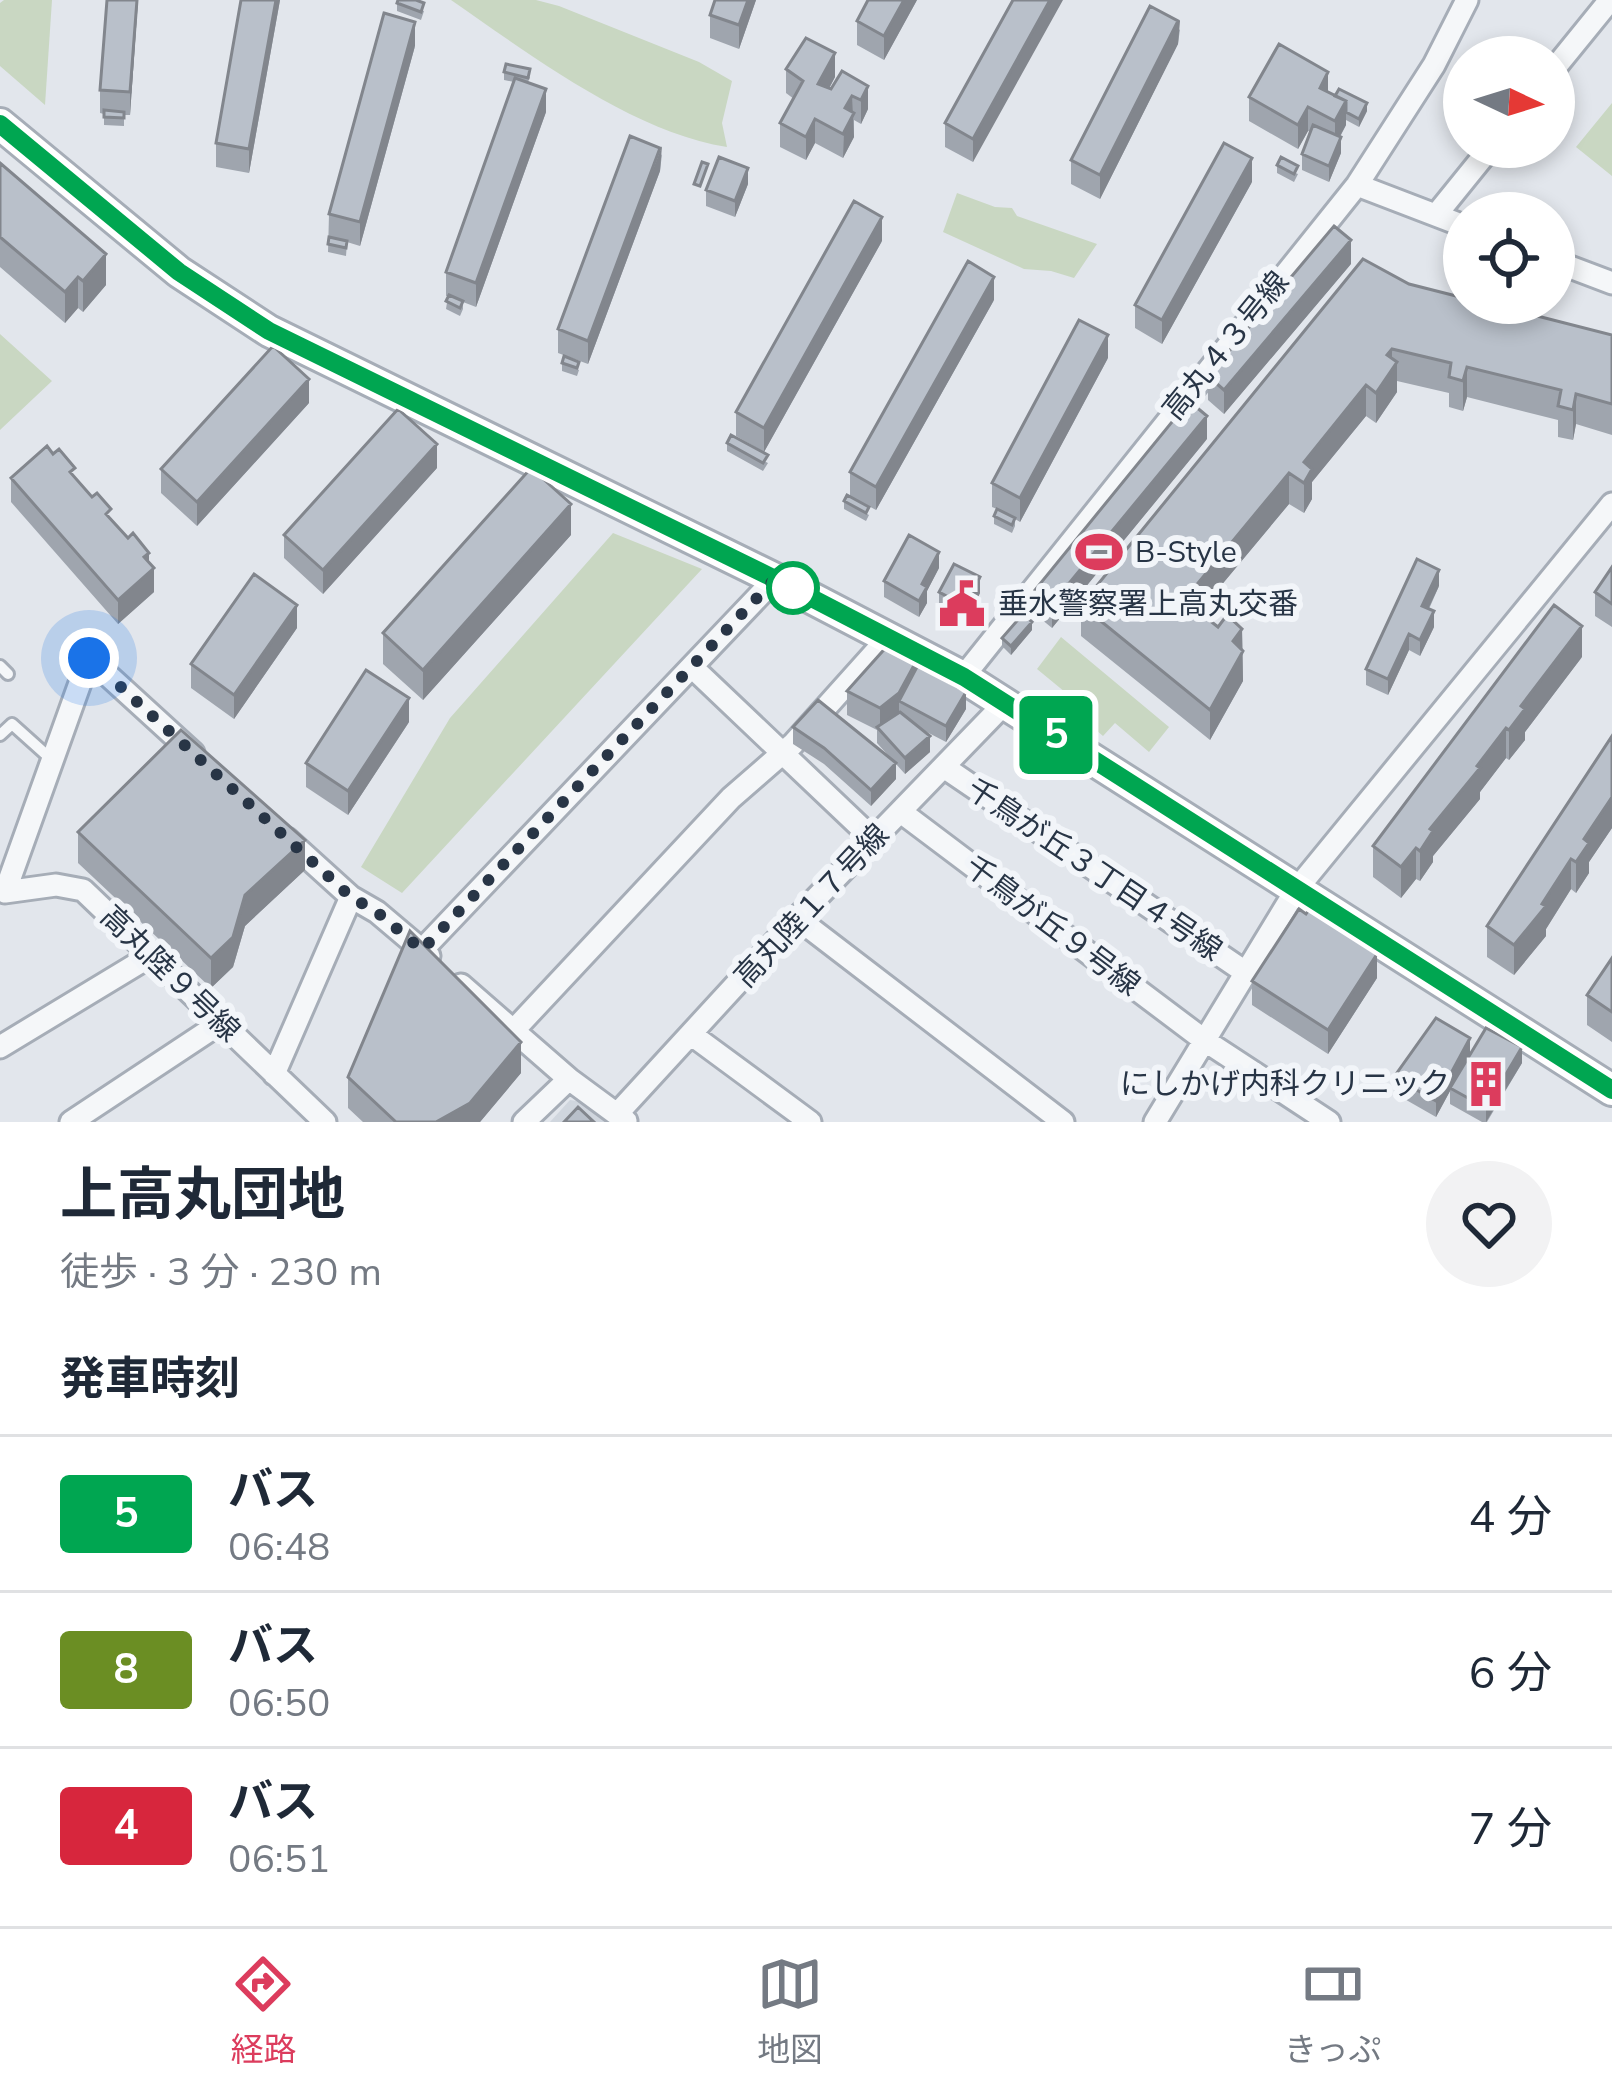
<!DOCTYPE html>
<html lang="ja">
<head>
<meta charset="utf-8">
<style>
	body { margin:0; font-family:"Nunito Sans","Noto Sans JP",sans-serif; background:#f2f2f3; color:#1f2937; height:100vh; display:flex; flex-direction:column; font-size:45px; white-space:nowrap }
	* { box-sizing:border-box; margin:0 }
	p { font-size:39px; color:#747a83 }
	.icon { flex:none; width:66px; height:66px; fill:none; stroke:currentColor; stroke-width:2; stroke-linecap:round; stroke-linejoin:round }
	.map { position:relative; height:1122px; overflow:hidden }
	.side { display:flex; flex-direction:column; background:#fff; flex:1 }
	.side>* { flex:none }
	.badge { padding:0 24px; border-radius:9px; font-size:42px; line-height:78px }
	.needle { width:78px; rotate:94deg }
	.controls { position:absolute; left:1443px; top:36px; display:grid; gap:24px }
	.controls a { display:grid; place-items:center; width:132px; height:132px; border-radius:50%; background:#fff; box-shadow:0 6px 18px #0003; font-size:60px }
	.you { position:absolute; width:60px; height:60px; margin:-30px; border:9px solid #fff; border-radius:50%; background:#1a73e8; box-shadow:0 0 0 18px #1a73e833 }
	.map>.badge { position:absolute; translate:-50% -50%; box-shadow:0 0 0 6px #fff }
	h2 { padding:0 60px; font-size:45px; line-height:108px }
	.round { display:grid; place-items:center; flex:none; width:126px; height:126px; border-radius:63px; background:#f2f2f3 }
	.summary { display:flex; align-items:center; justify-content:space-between; height:204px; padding:0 60px }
	h1 { font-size:57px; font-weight:700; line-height:90px }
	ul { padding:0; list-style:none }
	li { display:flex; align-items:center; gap:36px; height:156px; padding:0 60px; border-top:3px solid #e0e1e3 }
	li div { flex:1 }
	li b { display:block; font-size:45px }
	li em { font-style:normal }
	li .badge { min-width:132px; font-weight:700; text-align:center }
	.tabs { display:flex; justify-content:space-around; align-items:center; height:168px; border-top:3px solid #e0e1e3; background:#fff; font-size:33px; color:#747a83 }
	.tabs a { display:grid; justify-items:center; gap:6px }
	.tabs .active { color:#dc3c5d }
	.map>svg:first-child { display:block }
</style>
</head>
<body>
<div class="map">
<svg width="1612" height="1122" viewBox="0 0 1612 1122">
	<rect width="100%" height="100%" fill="#e2e6ec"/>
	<path fill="#d0d6de" d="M570,1100L583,1102L610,1122H550Z"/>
	<path fill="#c9d7c2" d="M4,0H52L45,105L0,66V3Z
		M451,0H536L559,6L699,62L732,81L722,123L727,147C632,132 529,54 451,0Z
		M1612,103V176L1576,147Z
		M957,193L995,207L1012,208L1017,216L1097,244L1074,278L1051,271L1024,269L943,232Z
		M0,334L52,381L0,430Z
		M613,533L702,569L402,893L361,867L450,718Z
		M1061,637L1169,727L1149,752L1115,723L1103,736L1082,718L1088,711L1037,669Z"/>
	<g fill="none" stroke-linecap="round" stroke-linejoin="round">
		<defs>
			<path id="lane" d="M0,666L8,674
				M0,735L12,724L51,759"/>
			<path id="street" d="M1554,69L1610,0
				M1357,185L1464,226
				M1436,215L1491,147
				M1554,261L1612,283
				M692,667L874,840
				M963,677L1357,185L1434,65L1467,0
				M193,753L89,658L5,892L56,885L83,890L325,1122
				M944,767L1245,972
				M901,812L1204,1040L1329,1122
				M287,839L351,897L377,912L429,956
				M797,918L1063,1122
				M422,950L775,579
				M461,985L569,1079L524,1122
				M513,1031L731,798L793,744L888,638
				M692,1035L810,1122
				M0,1047L152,955
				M274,1074L351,897
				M569,1079L626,1121
				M618,1113L797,918L1007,701
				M71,1122L219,1024
				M1155,1122L1296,890L1612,504"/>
			<path id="secondary" d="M0,124L179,272L269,331L775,579L963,677L1612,1090"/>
		</defs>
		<use href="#lane" stroke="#a6adb7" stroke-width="16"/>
		<use href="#street" stroke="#a6adb7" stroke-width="27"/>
		<use href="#secondary" stroke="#a6adb7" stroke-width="36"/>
		<use href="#lane" stroke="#f5f7f9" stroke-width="10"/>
		<use href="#street" stroke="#f5f7f9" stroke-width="21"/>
		<use href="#secondary" stroke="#fff" stroke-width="30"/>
	</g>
	<path fill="#9fa5ae" d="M138,0L130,115H124V126L104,125V114L100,113V90Z
		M241,0H280L249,173L216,167V143Z
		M715,0H756L739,49L710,38V15Z
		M917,0L884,60L857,45V21Z
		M1013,0L973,162L945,147V123Z
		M397,3L424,11L421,20L397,11Z
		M1180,29L1178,44L1100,199L1071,184V160Z
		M415,46L360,246L347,242L346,256L328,252L329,214Z
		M786,69L835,77L829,89H831L842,71L868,109L861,124L854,120V137L843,158L815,143L806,160L780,147V123L794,99L786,93Z
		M504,72L530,77L528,82L546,112L476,307L463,302V309L460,316L446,309L448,296H446V272L514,82L504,80Z
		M1328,92L1367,111L1359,127L1346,120V125L1340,137L1341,153L1329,182L1302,170V154L1311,132L1308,131L1298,149L1249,121V97Z
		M662,154L660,171L588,364L558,353V329Z
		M0,163L106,285L83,312L78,308L65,323L0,267Z
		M1277,165L1298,174L1294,182L1277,173Z
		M1252,182L1162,344L1135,328V305Z
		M748,184L735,217L706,206V190Z
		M882,241L764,452L736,436V412Z
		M1351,264L1224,414L1208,400V376Z
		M1409,284L1612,335V435L1576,424L1573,440L1558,437V420L1467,397L1463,411L1449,407V393L1397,381V392L1376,423L1366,416L1312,482V499L1304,513L1289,504L1199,612L1218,627L1242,629L1243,681L1210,740L1081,636V605Z
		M994,300L876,510L850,496V472Z
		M1108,358L1020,522L1015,519V526L1012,533L994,524V516L997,509L992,507V483Z
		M562,363L579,370L577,376L562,371Z
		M309,403L197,526L161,493V469Z
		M1207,439L1052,628L1035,614V590Z
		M727,443L768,463L763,471L727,451Z
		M437,468L323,594L284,558V535Z
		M11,478H75L149,563L154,592L118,624L11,502Z
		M844,501L869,515L866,521L844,509Z
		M571,535L423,700L383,664V633Z
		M1612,567V627L1595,616V592Z
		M939,568L927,591V603L919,617L884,597V581Z
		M1439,586L1429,609L1434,627L1420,656L1409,650L1388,695L1366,685V669Z
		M939,592L980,593L966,622L939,609Z
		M297,628L234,719L191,688V664Z
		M1032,630L1011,655L1002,646V638Z
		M1582,657L1525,732V740L1509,760L1506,758L1480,792V799L1433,856V862L1420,881L1416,879L1401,898L1373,877V846Z
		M918,665L966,709L946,742L921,729L930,752L905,774L896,764V779L871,806L824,764L793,744V727L894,762L877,743V730L847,715V691Z
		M409,722L348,815L306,787V763Z
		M1612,736V828L1589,862V873L1576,893L1571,889L1546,929V936L1514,975L1487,957V926Z
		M78,832L305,870L245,926L233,967L211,988L78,863Z
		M1306,914L1337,928L1377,978L1328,1054L1252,1005V981Z
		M1612,958V1042L1587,1025V995Z
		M1470,1055L1522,1063L1487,1122H1482L1450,1104V1091L1436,1117L1394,1093V1077Z
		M521,1073L480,1122H363L348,1108V1077Z"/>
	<path fill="#82868d" d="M137,0H138L130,115V92Z
		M276,0H280L249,173V149Z
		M748,0H756L739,49V25Z
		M904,0H917L884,60V36Z
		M1050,0H1063L973,162V139Z
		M1178,21H1180L1178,44L1100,199V175Z
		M415,22V46L360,246V222Z
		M835,53V77L818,108V84Z
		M1328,72V96L1320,88Z
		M868,86V109L861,124V100Z
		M546,89V112L476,307V283Z
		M852,96L854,137L843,158L845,108Z
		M1346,101V125L1335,145V121Z
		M1367,103V111L1359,127V119Z
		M1308,107V131L1298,149V125Z
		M815,119V143L806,160V137Z
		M1341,137V153L1329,182V166Z
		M662,146L660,171L588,364V341Z
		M1252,158V182L1162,344V320Z
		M748,168V184L735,217V201Z
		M882,217V241L764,452V428Z
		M1351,240V264L1224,414V390Z
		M106,254V285L83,312V281Z
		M78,277V308L65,323V292Z
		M994,277V300L876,510V487Z
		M1108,335V358L1020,522V498Z
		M1392,349V370L1397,362V392L1376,423V393L1387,355Z
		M1467,367V397L1463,411V381Z
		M309,379V403L197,526V502Z
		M1366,385V416L1312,482V499L1304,513V462Z
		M1576,394V424L1573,440V410Z
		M1207,416V439L1052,628V604Z
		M437,444V468L323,594V570Z
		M1289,473V504L1184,630V600Z
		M571,504V535L423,700V670Z
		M939,552V568L927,591V603L919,617V601L922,584Z
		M149,553V572L154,568V592L118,624V600L144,557Z
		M1439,570V586L1422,622V606Z
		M980,577V593L966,622V606Z
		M297,605V628L234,719V695Z
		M1434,611V627L1420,656V640Z
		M1032,622V630L1011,655V646Z
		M1582,626V657L1525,732V740L1509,760V730L1521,706Z
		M1242,629L1243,681L1210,740V710L1233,641Z
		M1409,634V650L1388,695V679Z
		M918,658V681L899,701V717L880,732V708Z
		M966,692V709L946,742V726Z
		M409,698V722L348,815V791Z
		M1506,728V758L1480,792V799L1433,856V862L1420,881V851L1430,829Z
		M930,736V752L905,774V758Z
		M896,763V779L871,806V790Z
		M1612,797V828L1589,862V873L1576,893V862L1584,839Z
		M305,840V870L245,926L233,967L211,988V958L245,895Z
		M1416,848V879L1401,898V867Z
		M1571,859V889L1546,929V936L1514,975V945Z
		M1377,954V978L1328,1054V1030Z
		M1470,1038V1054L1436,1117V1101Z
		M521,1042V1073L480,1122H436Z
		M1522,1047V1063L1486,1122V1108Z"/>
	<path fill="#b9c0ca" stroke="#82868d" stroke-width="3" d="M107,0H137L130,92L100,90Z
		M241,0H276L249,149L216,143Z
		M398,0H416L424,3L421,12L397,3Z
		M715,0H748L739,25L710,15Z
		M868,0H904L884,36L857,21Z
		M1013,0H1050L973,139L945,123Z
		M1150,6L1178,21L1100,175L1071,160Z
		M384,13L415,22L360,222L329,214Z
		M806,38L835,53L818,84L831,89L842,71L868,86L861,100L852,96L845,108L854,113L843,134L815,119L806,137L780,123L803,81L786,69Z
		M1279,44L1328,72L1320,88L1346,101L1335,121L1308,107L1298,125L1249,97Z
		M506,64L530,69L528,78L504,72Z
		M515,78L546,89L476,283L446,272Z
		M1339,89L1367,103L1359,119L1346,112V101L1335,96Z
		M104,110L124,112V118L104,117Z
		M1313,125L1341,137L1329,166L1302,154Z
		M630,136L660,148L588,341L558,329Z
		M1224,143L1252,158L1162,320L1135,305Z
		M719,157L748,168L735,201L706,190Z
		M1281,157L1298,166L1294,174L1277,165Z
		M702,162L708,164L700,186L694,184Z
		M0,163L106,254L83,281L78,277L65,292L0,237Z
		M854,201L882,217L764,428L736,412Z
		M1334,226L1351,240L1224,390L1208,376Z
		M329,237L347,241L346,248L328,244Z
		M1363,259L1409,284L1464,298V303H1486L1612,335V404L1576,394L1573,410L1558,406L1561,390L1467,367L1463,381L1449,377L1451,363L1392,349L1387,355L1397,362L1376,393L1366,385L1304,462L1312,469L1304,483L1289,473L1184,600L1218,627L1227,615L1242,629L1233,641L1243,651L1210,710L1081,605Z
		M968,261L994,277L876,487L850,472Z
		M449,295L463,301L460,308L446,301Z
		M1079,320L1108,335L1020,498L992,483Z
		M273,346L309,379L197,502L161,469Z
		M564,356L579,362L577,368L562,363Z
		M1189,401L1207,416L1052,604L1035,590Z
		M398,409L437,444L323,570L284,535Z
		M731,435L768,455L763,463L727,443Z
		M47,446L53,454L59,449L75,468L70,472L92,497L97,493L111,509L106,514L128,538L133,533L149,553L144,557L154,568L118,600L11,478Z
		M531,468L571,504L423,670L383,633Z
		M847,495L869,507L866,513L844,501Z
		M997,509L1015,518L1012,525L994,516Z
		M909,535L939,552L922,584L927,587L919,601L884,581Z
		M1417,559L1439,570L1422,606L1434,611L1420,640L1409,634L1388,679L1366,669Z
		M954,564L980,577L966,606L939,592Z
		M1612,567V604L1595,592Z
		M254,574L297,605L234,695L191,664Z
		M1554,605L1582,626L1521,706L1525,709L1509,730L1506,728L1477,766L1480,768L1430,829L1433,831L1420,851L1416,848L1401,867L1373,846Z
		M1023,614L1032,622L1011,646L1002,638Z
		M890,643L918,658L899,693L880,708L847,691Z
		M918,665L966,692L946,726L899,701Z
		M366,670L409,698L348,791L306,763Z
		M818,700L896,763L871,790L824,748L793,727Z
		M900,712L930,736L905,758L877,727Z
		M181,730L305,840L245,895L233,937L211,958L78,832Z
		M1612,736V797L1584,839L1589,843L1576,862L1571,859L1542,904L1546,906L1514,945L1487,926Z
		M1313,904L1337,920L1334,926L1377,954L1328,1030L1252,981L1299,909L1306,914Z
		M410,931L521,1042L470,1103L436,1122H396L348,1077Z
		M1612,958V1012L1587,995Z
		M1436,1018L1470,1038L1436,1101L1394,1077Z
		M1486,1028L1522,1047L1486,1108L1450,1088Z
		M578,1107L594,1122H564Z"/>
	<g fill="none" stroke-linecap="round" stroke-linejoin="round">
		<defs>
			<path id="line" d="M0,124L179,272L269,331L775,579L964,677L1612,1090"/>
		</defs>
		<use href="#line" stroke="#fff" stroke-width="27"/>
		<use href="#line" stroke="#00a651" stroke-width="18"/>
		<path stroke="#283546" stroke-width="12" stroke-dasharray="0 21.6" d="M89,658L351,897L377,912L422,950L775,579L793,588"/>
	</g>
	<defs>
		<symbol id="stadium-bare" viewBox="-9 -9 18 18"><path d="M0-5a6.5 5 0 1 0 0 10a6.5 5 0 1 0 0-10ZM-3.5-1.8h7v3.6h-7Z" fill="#dc3c5d" stroke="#f2f5f9" stroke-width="2.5" paint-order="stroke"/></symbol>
		<symbol id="civic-bare" viewBox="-9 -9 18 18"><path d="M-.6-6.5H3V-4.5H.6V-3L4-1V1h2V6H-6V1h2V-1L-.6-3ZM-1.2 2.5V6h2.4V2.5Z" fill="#dc3c5d" stroke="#f2f5f9" stroke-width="2.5" paint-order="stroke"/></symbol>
		<symbol id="building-bare" viewBox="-9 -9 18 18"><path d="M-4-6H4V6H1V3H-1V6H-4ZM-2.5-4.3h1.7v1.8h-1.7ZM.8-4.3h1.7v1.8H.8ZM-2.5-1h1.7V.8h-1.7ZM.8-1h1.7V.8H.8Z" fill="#dc3c5d" stroke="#f2f5f9" stroke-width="2.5" paint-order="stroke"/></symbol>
	</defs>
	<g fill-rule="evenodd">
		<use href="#stadium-bare" x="1066" y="519" width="66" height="66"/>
		<use href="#civic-bare" x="929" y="571" width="66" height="66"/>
		<use href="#building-bare" x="1453" y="1051" width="66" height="66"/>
	</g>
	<circle fill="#fff" stroke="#00a651" stroke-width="6" cx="793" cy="588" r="24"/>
	<g text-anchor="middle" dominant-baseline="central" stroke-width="12" stroke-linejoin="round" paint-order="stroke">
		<g font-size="30" fill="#283546" stroke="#f2f5f9">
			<text transform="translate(1226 346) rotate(-51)">高丸４３号線</text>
			<text transform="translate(1094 870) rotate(34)">千鳥が丘３丁目４号線</text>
			<text transform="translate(812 906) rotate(-47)">高丸陸１７号線</text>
			<text transform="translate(1052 926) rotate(37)">千鳥が丘９号線</text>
			<text transform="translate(170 974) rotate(44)">高丸陸９号線</text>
		</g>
		<g font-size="30" fill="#283546" stroke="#f2f5f9" text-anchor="start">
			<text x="1135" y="552">B-Style</text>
			<text x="998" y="604">垂水警察署上高丸交番</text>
			<text x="1450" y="1084" text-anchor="end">にしかげ内科クリニック</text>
		</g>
	</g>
</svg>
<div class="controls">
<a><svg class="needle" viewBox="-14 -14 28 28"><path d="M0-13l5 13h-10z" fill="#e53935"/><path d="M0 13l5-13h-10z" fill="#747a83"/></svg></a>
<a><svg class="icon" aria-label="locate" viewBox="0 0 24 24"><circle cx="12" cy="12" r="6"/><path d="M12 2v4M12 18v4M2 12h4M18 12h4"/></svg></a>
</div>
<div class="you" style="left:89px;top:658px"></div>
<b class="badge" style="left:1056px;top:735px;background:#00a651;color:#fff">5</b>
</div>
<section class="side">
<div class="summary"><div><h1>上高丸団地</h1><p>徒歩 · 3 分 · 230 m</p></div><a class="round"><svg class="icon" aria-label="heart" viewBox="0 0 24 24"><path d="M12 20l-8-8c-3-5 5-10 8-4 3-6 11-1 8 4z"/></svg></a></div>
<h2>発車時刻</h2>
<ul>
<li><span class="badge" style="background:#00a651;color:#fff">5</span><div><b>バス</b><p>06:48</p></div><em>4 分</em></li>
<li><span class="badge" style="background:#6b8e23;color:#fff">8</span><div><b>バス</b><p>06:50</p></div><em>6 分</em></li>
<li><span class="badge" style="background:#d7263d;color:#fff">4</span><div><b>バス</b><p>06:51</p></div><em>7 分</em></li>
</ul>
</section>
<nav class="tabs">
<a class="active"><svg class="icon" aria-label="directions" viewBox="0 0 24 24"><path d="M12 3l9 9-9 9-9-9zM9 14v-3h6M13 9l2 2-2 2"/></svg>経路</a>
<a><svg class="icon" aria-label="map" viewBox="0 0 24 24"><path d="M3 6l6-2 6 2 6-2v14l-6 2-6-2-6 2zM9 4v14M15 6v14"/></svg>地図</a>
<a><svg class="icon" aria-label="tickets" viewBox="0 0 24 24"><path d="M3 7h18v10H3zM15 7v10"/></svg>きっぷ</a>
</nav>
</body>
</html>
